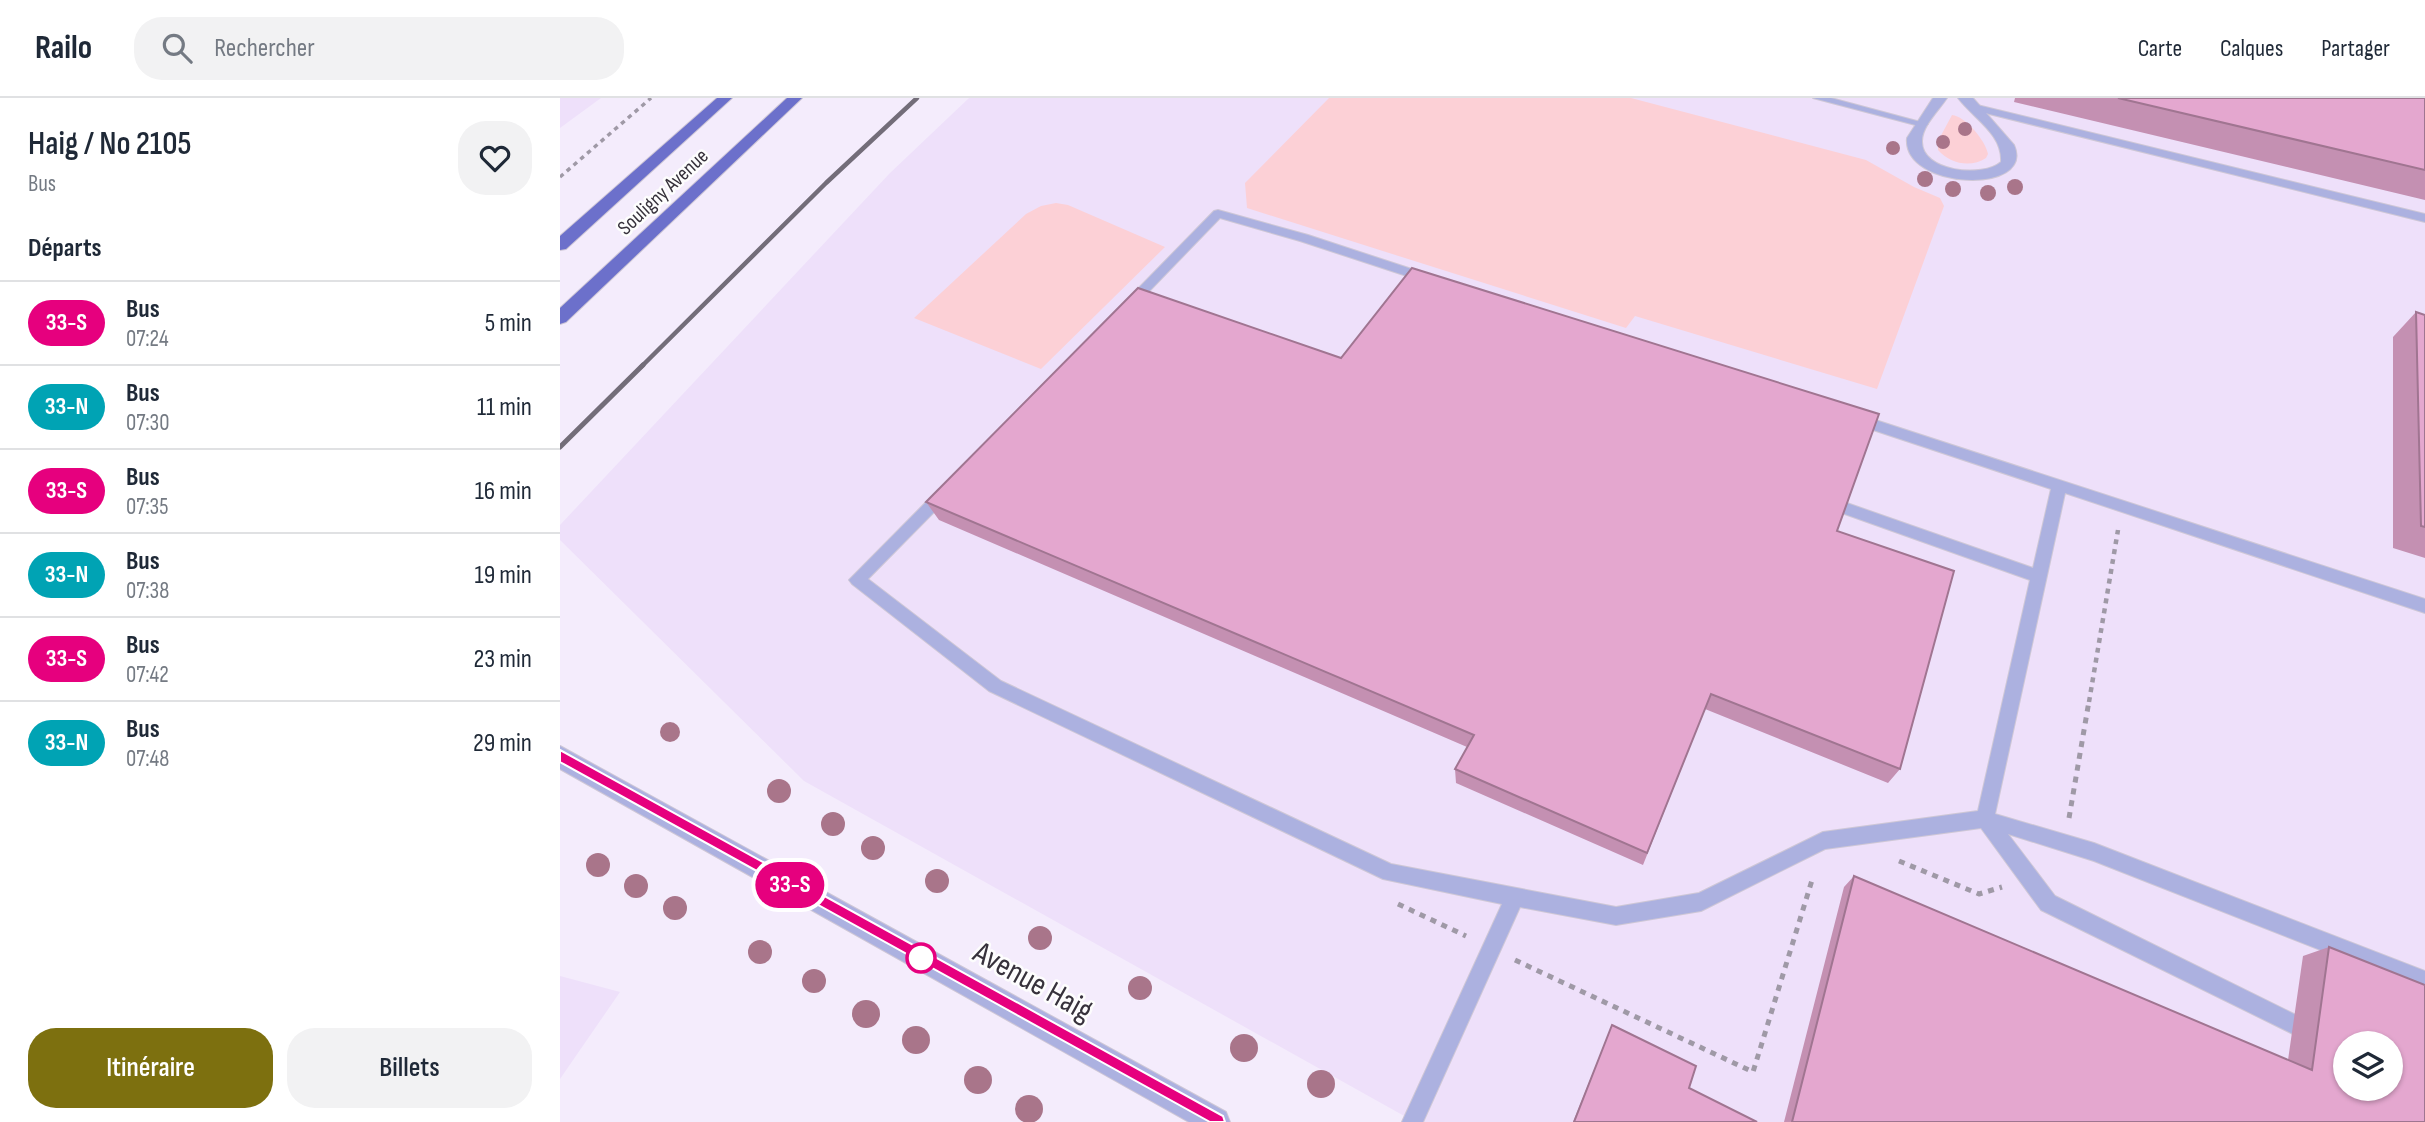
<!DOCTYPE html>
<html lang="fr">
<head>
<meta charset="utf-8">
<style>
	body { margin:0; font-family:"Sofia Sans Condensed",sans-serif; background:#f2f2f3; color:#1f2937; height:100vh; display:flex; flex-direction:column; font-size:26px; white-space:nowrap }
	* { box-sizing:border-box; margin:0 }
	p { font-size:23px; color:#747a83 }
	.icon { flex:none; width:38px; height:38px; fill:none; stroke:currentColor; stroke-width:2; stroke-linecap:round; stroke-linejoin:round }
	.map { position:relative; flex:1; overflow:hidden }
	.panel { display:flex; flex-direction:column; background:#fff; width:560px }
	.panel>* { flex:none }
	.badge { padding:0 14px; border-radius:23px; font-size:24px; line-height:46px }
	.buttons { position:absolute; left:1773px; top:933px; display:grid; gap:14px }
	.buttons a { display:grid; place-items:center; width:70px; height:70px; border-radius:50%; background:#fff; box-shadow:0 2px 5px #0004; font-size:35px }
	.map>.badge { position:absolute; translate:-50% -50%; box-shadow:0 0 0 4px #fff }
	h2 { padding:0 28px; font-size:26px; line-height:63px }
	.round { display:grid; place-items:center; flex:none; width:74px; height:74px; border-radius:28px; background:#f2f2f3 }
	.headline { display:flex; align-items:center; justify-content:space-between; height:119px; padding:0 28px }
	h1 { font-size:33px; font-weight:600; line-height:52px }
	.cta { display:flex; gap:14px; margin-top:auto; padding:14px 28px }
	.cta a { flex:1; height:80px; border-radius:28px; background:#7d700f; color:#fff; font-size:28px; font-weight:600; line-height:80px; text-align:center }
	.cta a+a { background:#f2f2f3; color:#1f2937 }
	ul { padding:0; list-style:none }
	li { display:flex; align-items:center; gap:21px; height:84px; padding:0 28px; border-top:2px solid #e0e1e3 }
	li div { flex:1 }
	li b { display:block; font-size:26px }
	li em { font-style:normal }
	li .badge { min-width:77px; font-weight:700; text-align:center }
	header { display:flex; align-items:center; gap:42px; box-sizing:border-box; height:98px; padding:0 35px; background:#fff; border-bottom:2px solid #e0e1e3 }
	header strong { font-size:33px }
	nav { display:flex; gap:38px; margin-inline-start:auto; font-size:24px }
	.search { width:490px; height:63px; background:#f2f2f3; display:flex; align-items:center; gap:18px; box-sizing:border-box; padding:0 24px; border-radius:28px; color:#747a83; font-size:26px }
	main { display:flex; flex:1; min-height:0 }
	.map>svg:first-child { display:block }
</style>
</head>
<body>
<header>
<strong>Railo</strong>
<div class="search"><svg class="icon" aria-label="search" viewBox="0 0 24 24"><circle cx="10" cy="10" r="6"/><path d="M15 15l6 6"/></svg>Rechercher</div>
<nav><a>Carte</a><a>Calques</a><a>Partager</a></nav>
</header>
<main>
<section class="panel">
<div class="headline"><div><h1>Haig / No 2105</h1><p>Bus</p></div><a class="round"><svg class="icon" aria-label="heart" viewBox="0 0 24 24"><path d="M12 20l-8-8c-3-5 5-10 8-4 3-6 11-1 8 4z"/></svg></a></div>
<h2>Départs</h2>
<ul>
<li><span class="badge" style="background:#e6007e;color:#fff">33-S</span><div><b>Bus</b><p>07:24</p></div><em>5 min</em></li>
<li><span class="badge" style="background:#00a3b4;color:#fff">33-N</span><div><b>Bus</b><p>07:30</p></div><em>11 min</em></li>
<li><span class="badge" style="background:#e6007e;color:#fff">33-S</span><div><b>Bus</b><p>07:35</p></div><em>16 min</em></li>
<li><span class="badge" style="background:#00a3b4;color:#fff">33-N</span><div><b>Bus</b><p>07:38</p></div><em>19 min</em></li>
<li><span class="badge" style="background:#e6007e;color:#fff">33-S</span><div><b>Bus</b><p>07:42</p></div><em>23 min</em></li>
<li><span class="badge" style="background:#00a3b4;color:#fff">33-N</span><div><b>Bus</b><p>07:48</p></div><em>29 min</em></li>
</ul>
<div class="cta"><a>Itinéraire</a><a>Billets</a></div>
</section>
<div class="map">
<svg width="1865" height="1024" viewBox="0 0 1865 1024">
	<rect width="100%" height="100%" fill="#f4ecfc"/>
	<path fill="#eee0fa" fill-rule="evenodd" d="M0,0H41L0,30Z
		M409,0H1865V1024H855L244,683L0,442V427L330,75ZM1785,945H1830V990H1785Z
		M0,878L60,894L0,981Z"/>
	<path fill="#fcd0d6" d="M769,0H1071L1306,62L1354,89L1380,100L1384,108L1317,291L1075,218L1066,230L687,110L685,85Z
		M1392,17C1405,18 1426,43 1428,56L1426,60C1411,70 1390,66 1378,52V43Z
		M496,105L508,107L605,149L481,271L354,220L466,116L481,108Z"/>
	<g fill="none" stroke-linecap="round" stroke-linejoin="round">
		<defs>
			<path id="service" d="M1253,0H1271L1368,26L1363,29Z
				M1413,6L1865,116V124L1409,11L1408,9Z
				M658,112L748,137L870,177L872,180L870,183H862L740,143L660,120L573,210H565V204L654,113Z
				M1297,316L1865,501V515L1505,395L1435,716L1534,745L1865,873V893L1534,763L1448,736L1495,798L1740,919L1743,926L1740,933L1733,936L1481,812L1421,730L1265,751L1141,813L1056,827L960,809L863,1024H842L942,806L823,781L429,593L292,486L289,482L379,391H389L391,395L389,399L308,481L441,583L831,766L1056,809L1139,795L1263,734L1418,713L1470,482L1279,414L1277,410L1284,404L1473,470L1491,391L1292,325L1290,321L1292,317Z"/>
			<path id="minor" d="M1373,0H1387C1379,12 1362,28 1362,43C1361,74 1423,80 1441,64C1443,36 1413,20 1398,0H1413L1454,47C1476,97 1342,92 1347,40Z"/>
			<path id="tertiary" d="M0,648L666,1014L670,1024H629L0,671Z"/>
			<path id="trunk" d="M157,0H172L6,151L0,152V138Z
				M227,0H242L6,224L0,226V210Z"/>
		</defs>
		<use href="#service" stroke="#cec7d6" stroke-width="2"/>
		<use href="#minor" stroke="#cec7d6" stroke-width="2"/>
		<use href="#tertiary" stroke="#cec7d6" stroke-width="2"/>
		<use href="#trunk" stroke="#cec7d6" stroke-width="2"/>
		<path stroke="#9f99a6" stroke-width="3.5" stroke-dasharray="4.5 4.5" stroke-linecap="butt" d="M0,79L91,0"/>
		<path stroke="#9f99a6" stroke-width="4.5" stroke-dasharray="5 5" stroke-linecap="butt" d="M1529,604L1558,432"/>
		<path stroke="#9f99a6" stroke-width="5" stroke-dasharray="6 6" stroke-linecap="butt" d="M1509,720L1529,603
			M1339,763L1419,796L1442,789
			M838,806L906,838
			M955,862L1193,974L1253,779"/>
		<use href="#service" fill="#acb1e0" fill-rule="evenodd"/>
		<use href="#minor" fill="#acb1e0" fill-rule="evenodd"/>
		<use href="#tertiary" fill="#acb1e0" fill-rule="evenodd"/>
		<use href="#trunk" fill="#6c70cb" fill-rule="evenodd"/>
		<path stroke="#736d79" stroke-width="4.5" d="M81,269L266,85L357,0"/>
		<path stroke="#736d79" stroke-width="5" d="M0,349L83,267"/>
	</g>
	<g fill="#a9758a">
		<circle cx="1405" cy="31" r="7"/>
		<circle cx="1383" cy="44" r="7"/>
		<circle cx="1333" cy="50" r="7"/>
		<circle cx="1365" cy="81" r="8"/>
		<circle cx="1455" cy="89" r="8"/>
		<circle cx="1393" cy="91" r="8"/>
		<circle cx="1428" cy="95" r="8"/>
		<circle cx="110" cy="634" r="10"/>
		<circle cx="219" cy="693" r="12"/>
		<circle cx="273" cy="726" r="12"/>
		<circle cx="313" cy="750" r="12"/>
		<circle cx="38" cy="767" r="12"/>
		<circle cx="377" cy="783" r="12"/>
		<circle cx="76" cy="788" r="12"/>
		<circle cx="115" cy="810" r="12"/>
		<circle cx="480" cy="840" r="12"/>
		<circle cx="200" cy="854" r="12"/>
		<circle cx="254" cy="883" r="12"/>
		<circle cx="580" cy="890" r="12"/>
		<circle cx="306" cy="916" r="14"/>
		<circle cx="356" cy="942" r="14"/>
		<circle cx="684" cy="950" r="14"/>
		<circle cx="418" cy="982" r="14"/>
		<circle cx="761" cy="986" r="14"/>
		<circle cx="469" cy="1011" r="14"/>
	</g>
	<path fill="#c490b2" d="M1455,0H1865V102L1454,4Z
		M1856,214L1865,217V460L1833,450V239Z
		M366,404L1277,433L1340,671L1328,685L1145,611L1083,767L896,685L895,671L907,649L379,422Z
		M1294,778L1728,962L1743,858L1769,849L1865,1024H1224L1284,789Z
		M1052,927L1129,990L1197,1024H1013Z"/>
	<path fill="#e4a7cf" stroke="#a07591" stroke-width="2" fill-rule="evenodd" d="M1558,0H1865V72Z
		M852,170L1319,316L1277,433L1394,473L1340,671L1151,596L1087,755L895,671L914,637L366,404L578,190L781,260Z
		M1856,214L1865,217V429L1861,428Z
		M1294,778L1752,972L1769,849L1865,887V1024H1232ZM1785,945H1830V990H1785Z
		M1052,927L1136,968L1129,990L1197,1024H1014Z"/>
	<path fill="#e6007e" stroke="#fff" stroke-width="2" d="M0,652L663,1018L665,1024H650L0,664Z"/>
	<circle fill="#fff" stroke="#e6007e" stroke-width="3.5" cx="361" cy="860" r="14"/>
	<g text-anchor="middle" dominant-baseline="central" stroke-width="5" stroke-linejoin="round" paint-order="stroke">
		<g font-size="21" fill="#37323c" stroke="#fdfdfd">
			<text transform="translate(103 94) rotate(-43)">Souligny Avenue</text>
		</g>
		<g font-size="32" fill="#37323c" stroke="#fdfdfd">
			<text transform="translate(473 884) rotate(29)">Avenue Haig</text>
		</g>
	</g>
</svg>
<div class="buttons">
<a><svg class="icon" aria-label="layers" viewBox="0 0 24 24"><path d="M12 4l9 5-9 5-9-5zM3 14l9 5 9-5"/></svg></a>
</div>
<b class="badge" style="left:230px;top:787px;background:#e6007e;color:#fff">33-S</b>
</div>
</main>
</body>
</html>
